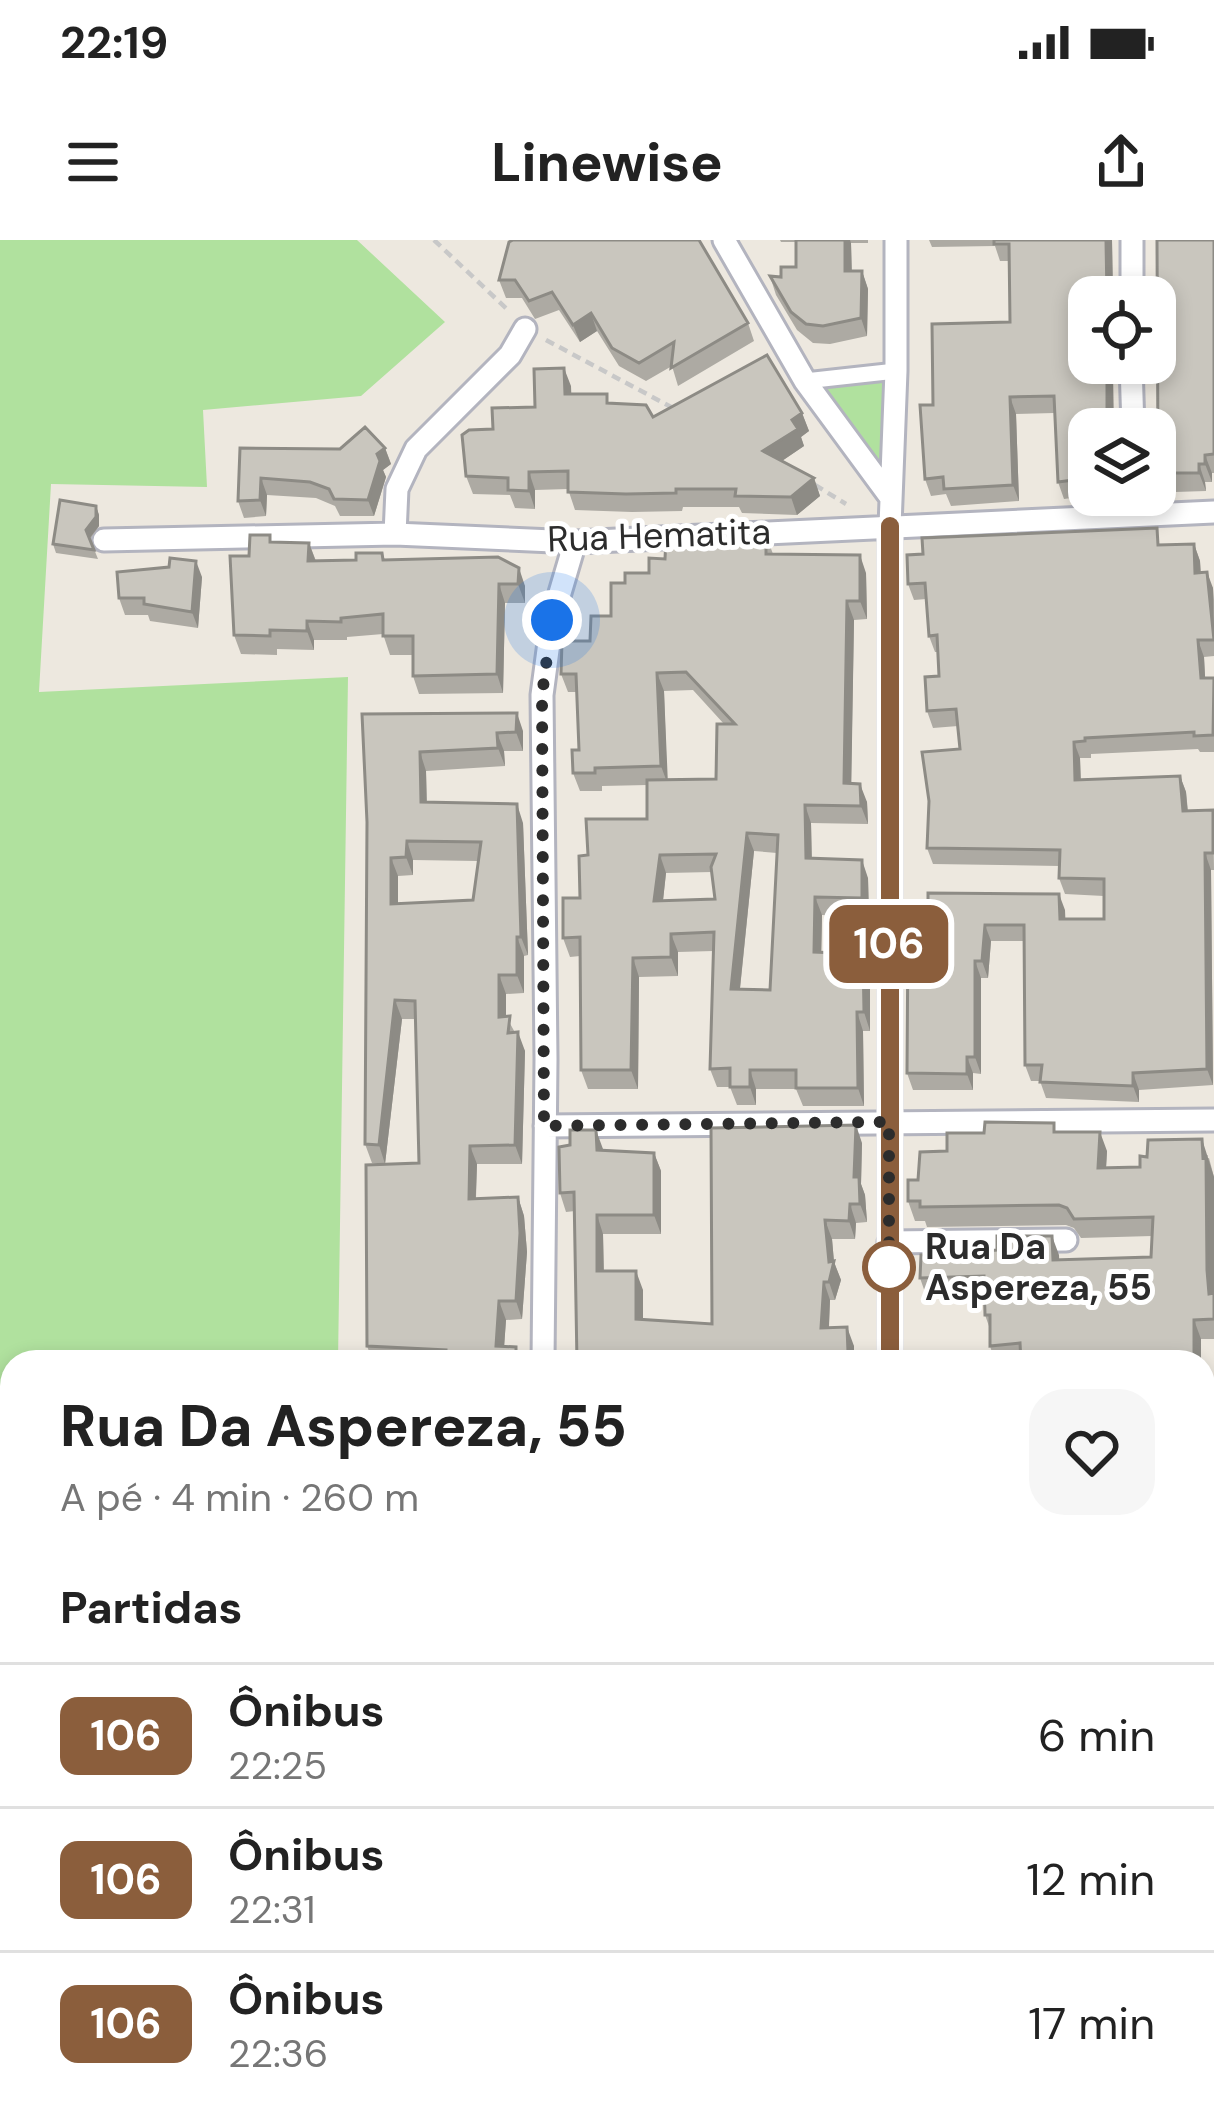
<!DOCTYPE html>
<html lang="pt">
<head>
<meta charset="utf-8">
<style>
	body { margin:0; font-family:"DM Sans",sans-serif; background:#f6f6f6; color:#222; height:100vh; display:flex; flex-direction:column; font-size:45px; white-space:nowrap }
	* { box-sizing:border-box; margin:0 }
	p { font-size:39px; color:#767676 }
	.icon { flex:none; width:66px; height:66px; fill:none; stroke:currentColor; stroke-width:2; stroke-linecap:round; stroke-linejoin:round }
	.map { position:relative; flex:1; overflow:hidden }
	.sheet { position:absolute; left:0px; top:1110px; width:1215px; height:771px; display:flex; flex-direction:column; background:#fff; border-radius:36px 36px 0 0; box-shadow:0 6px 18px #0003 }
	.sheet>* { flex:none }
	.badge { padding:0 24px; border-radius:18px; font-size:42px; line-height:78px }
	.buttons { position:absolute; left:1068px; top:36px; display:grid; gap:24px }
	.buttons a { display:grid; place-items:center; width:108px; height:108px; border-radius:24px; background:#fff; box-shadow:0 6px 18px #0003; font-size:60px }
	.you { position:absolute; width:60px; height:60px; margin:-30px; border:9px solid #fff; border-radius:50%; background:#1a73e8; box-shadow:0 0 0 18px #1a73e833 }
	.map>.badge { position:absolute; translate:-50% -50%; box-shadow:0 0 0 6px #fff }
	h2 { padding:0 60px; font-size:45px; line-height:108px }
	.round { display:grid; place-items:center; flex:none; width:126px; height:126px; border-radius:36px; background:#f6f6f6 }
	.summary { display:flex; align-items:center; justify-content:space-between; height:204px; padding:0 60px }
	h1 { font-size:57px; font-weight:800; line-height:90px }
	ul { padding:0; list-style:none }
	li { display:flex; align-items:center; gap:36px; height:144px; padding:0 60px; border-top:3px solid #e0e0e0 }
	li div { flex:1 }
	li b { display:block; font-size:45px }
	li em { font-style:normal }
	li .badge { min-width:132px; font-weight:700; text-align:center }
	.status { display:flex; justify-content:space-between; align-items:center; height:84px; padding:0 60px; background:#fff; direction:ltr }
	.status svg { height:33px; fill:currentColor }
	header { display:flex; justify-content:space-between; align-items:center; height:156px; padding:0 60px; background:#fff; font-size:54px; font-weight:800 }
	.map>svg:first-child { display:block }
</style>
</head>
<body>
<div class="status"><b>22:19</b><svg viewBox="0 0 49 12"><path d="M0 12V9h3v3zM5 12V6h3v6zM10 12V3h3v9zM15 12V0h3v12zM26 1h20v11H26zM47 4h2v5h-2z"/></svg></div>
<header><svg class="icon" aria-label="menu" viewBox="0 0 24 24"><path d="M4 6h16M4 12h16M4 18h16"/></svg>Linewise<svg class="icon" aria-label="share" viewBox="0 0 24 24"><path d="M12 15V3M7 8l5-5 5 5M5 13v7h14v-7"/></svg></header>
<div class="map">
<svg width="1214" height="1879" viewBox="0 0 1214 1879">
	<rect width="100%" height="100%" fill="#ede8df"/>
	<path fill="#b0e19e" d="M0,0H357L445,82L361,156L203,170L207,247L51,244L39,452L348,437L338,1122H12V1819L0,1822Z
		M896,131L891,258L805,141Z"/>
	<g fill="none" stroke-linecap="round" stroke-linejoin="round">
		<defs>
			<path id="pedestrian" d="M805,141L896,131"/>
			<path id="minor" d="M724,0L805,141L891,258
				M1132,57V0
				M1131,123L1133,189
				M395,294L397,249L416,209L510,115L525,89
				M104,300L395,294L575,302L1214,272
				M545,886L1214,880
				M889,1002L1066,1000
				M543,1122L546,819L542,455L552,380L575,302
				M890,1122V286L896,131V0
				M1203,1570L1214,1596
				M70,1869L76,1879
				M385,1869L391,1879
				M699,1869L706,1879
				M875,1869L880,1879"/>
			<path id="tertiary" d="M1203,1279L1214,1275
				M0,1870L12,1868"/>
		</defs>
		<use href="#pedestrian" stroke="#b3b4bf" stroke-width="21"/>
		<use href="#minor" stroke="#b3b4bf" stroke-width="27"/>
		<use href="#tertiary" stroke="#b3b4bf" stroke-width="33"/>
		<path stroke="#c8c8c8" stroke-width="4.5" stroke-dasharray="9 6" stroke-linecap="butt" d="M434,0L509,71
			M546,100L673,168
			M815,245L846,264"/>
		<use href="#pedestrian" stroke="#fff" stroke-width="15"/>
		<use href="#minor" stroke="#fff" stroke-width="21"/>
		<use href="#tertiary" stroke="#fff" stroke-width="27"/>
	</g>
	<path fill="#adaaa3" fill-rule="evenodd" d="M780,0H868V3H851L852,31H862L868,49L867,96L830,104L813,103L797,90L776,55L770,36L781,37L796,27V2H781Z
		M929,0H1112L1113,57H1089V123H1110L1113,132L1089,189V255H1092L1064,259L1058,242L1054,173L1016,174L1019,261L951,266L946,254L931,256L925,239L933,165L1010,82V21H1000L995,6L932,7Z
		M1214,0V233H1212V242H1205L1206,251L1175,252L1164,236L1158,218Z
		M509,2L748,83L754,101L678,146L672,126L646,141L619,126L597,91L580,102L559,70L535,79L522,58H506L499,40Z
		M571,146V154L611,163L653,177L802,173L809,191L801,197L804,206L782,221L814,238L820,256L797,275L742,273L739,267H683L682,271L632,272L575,270L568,249L535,250V269L515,268L510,255L473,254L466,236L493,189L535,167Z
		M240,208L340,209L385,208L391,224L383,230L386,237L374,276H340L335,266L316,258L267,255L266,276L244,278L238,261Z
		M96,266L99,275V286L90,299L98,319L56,313L53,304Z
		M766,295L773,314L866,333L867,379L854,380L851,543L867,562L868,584L811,583L812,619L868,638L869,677L822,675L821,712L863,714L870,732V791H863L864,866H803L796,849H756V865H737L730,847H717L710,829L713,711L678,712V736L639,737L638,849H588L581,830L580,716L570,717L563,698L580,658L588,615L647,579V545L602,546V551H580L573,533L579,510L577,452H568L561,434L611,376L625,343L649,333L665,319ZM693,450L724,484L716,539L667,540L664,451ZM754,611L777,613L770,750L740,749ZM712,632L715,659L663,660L666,633Z
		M272,302L309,303L316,321L356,320L382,313L385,320L498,317L525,346V363H505L503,453L419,454L413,436V415H390L383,394L347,397V400H314V410L277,409V415L241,414L234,395L249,316Z
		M1194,304L1200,321L1201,332L1213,348L1214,360V416L1204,417L1205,438L1214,439V512H1200L1198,509L1091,514V518H1080L1081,539L1180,536L1186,552L1188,571L1213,570L1214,630H1211L1213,845L1139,850V862L1046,858L1040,841H1031L1025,825L1024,701H991L988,738H981V834L973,833V850H913L907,833L928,687L1065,670V679H1104V656L1065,654L1059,638L1060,626L933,624L927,608L960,509L958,486L933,488L927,471L939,436L938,412H935L929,396L926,359L914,360L908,344L1163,305Z
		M169,327L202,337L198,388L150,381L148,375H125L119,358Z
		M362,474L523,491V511H504L505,526L426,531L427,563L523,583L528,715L524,716V753L506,754V776L525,811L522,924H477L476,958L518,957L524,976L527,1012L522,1079L506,1080L504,1107L522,1122H373L367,1106L419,923L416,779H402L385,924L372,923L365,904L367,582ZM413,620L478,621L473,660L398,664V636L413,635Z
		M1057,892L1107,911L1106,927H1140L1209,918L1214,937V1099H1201V1122H995L990,1106V1089L985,1075V1056L927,1058L920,1038L1059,1015V1020L1151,1017L1152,996L1081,998L1074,988L1066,985L927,987L925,981H915L908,961L918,940L947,911Z
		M862,903L861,944L865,955L867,982L856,983L855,999H832L834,1022L841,1040L835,1060H830L829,1087L854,1106V1122H577L575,971L566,972L560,953L603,910L654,913L661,931V994H603L604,1031L643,1050V1079L712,1084Z
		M1214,1286V1459L1203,1464V1290Z
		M1214,1584V1639L1206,1642L1214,1660V1843L1203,1849V1587H1213Z
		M725,1869H772L759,1879H731Z"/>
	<path fill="#8d8b85" d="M845,0H850L851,3L852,49L845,31Z
		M1106,0H1112L1113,57H1107Z
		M862,31L868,49L867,96L861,78Z
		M591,73L597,91L580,102L573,85Z
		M1107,123H1110L1113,132L1114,189H1107Z
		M564,128L571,146L572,172L565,154Z
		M1010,157L1016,174L1019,261L1013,245Z
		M802,173L809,191L801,197L804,206L770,229L763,211L792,180Z
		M385,208L391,224L383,230L386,237L374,276L368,260L377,214Z
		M1205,215L1212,233V242L1205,224Z
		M1199,224L1205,242L1206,251L1199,233Z
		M529,232L535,250V269L529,251Z
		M261,238L267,255L266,276L260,260Z
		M814,238L820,256L797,275L791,257Z
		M96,266L99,275V286L89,299L86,290Z
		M309,303L316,322L308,321Z
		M1194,304L1200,321L1201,349L1195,333Z
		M860,315L866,333L867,379L860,361Z
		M196,321L202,337L198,388L192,372Z
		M519,328L525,346V363L518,344Z
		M1207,332L1213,348L1214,400Z
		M499,344L505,363L503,453L497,434Z
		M847,361L854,380L851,562L844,543Z
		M307,381L314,400V410L307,391Z
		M1198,400L1204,417L1206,454L1201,438Z
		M657,433L664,451L668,545L661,526Z
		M517,473L523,491V511L516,492Z
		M497,493L504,511L505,526L498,508Z
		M1074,502L1080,518L1081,556L1075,540Z
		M420,512L426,531L427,581L421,562Z
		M1180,536L1186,552L1189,588L1183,571Z
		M860,544L867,562L868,584L861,566Z
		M517,564L523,583L528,715L521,697Z
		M805,565L811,583L812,637L806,618Z
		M747,593L754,611L738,767L731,749Z
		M407,601L413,620V635L406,617Z
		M1205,613L1211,630L1213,845L1207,829Z
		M660,615L666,633L661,679L654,661Z
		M391,618L398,636V683L391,664Z
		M862,620L868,638L869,677L862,658Z
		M1059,654L1065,670L1066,695L1060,679Z
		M815,657L822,675L821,730L814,712Z
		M985,685L991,701L988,738L982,721Z
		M671,694L678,712V736L671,717Z
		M517,697L524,716V753L517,735Z
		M863,714L870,732V791L864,772Z
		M633,718L639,737L638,849L631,830Z
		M975,721L981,738V834L975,817Z
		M499,735L506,754V795L499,777Z
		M395,760L402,779L385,924L379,905Z
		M857,772L863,791L864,866L858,848Z
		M518,792L525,811L522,924L515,905Z
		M967,817L973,833V850L967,834Z
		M750,830L756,849V865L750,847Z
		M1133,833L1139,850V862L1133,846Z
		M856,885L862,903L861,944L865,955L867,982L860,964L854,937Z
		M596,890L603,909V928L597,910Z
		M1100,892L1107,911L1105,947L1098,928Z
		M1202,899L1214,937V1068L1209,1054Z
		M470,906L477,924L475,977L469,959Z
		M654,913L661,931V994L654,975Z
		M518,957L524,976L527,1012L522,1079L516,1061Z
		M850,964L856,983L855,999L849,981Z
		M597,975L603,994L604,1050L597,1031Z
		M825,980L832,999L834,1022L841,1040L835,1060L829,1042V1022Z
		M1052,996L1059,1015L1060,1040L1053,1020Z
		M636,1031L643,1050V1097L636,1079Z
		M824,1042L830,1060L828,1106L821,1088Z
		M499,1061L506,1080L503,1122L496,1106Z
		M1194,1080L1201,1099V1122H1197L1194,1114Z
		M847,1087L854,1106V1122H851L848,1112Z
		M734,1869H772L759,1879H736L733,1871Z
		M1193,1869H1201L1205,1879H1181Z"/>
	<path fill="#c9c6be" stroke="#8d8b85" stroke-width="3" fill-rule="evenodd" d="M513,0H699L748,83L671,128L674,102L639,123L612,108L591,73L573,85L552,52L529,61L515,40H499L509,2Z
		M796,0H845V31H862L861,78L823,86L806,84L791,72L770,36L781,37V27H796Z
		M994,0H1106L1107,57H1089V123H1107V189H1089V238L1058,242L1054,156L1010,157L1013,245L944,249L943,237L925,239L920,165H933L932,84L1010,82L1009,4H994Z
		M1157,0H1214V214L1205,215V224H1199V233H1168L1158,218Z
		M767,115L802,173L792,180L798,189L763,211L814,238L791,257L735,256L736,249H676V253L626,254L568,252V231L529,232V251L508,250V238L466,236L462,195L469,190L493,189L492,168L535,167L534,129L564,128L565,154H607V163L646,165L653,177Z
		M365,187L385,208L377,214L380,221L368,260L334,259L329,249L310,242L261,238L260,260L238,261L240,208L340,209Z
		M60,260L96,266V277L86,290L94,310L53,304Z
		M1157,288L1158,305L1194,304L1195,333L1207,332L1214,400H1198L1201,438H1214L1213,495L1194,496V492L1085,498V501L1074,502L1075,540L1180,536L1183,571L1213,570V613H1205L1207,829L1133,833V846L1040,842L1042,825H1025L1024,685H985L982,721H975V817H967V834L907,833L908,687H928V653L1059,654L1060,679H1104V639L1059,638L1060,610L927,608L929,561L922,512L960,509L956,469L927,471L925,437L939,436L937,395L929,396L925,343L908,344L907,315L923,314L922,298Z
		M250,295H270V302L309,303L308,321L356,320V313H382L383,320L498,317L519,328L518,344H499L497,434L413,436V396H383V374L341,378V382L307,381V391L270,390V396L234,395L230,316H249Z
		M766,295V314L860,315V361H847L844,543L860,544L861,566L805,565L806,618L862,620V658L815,657L814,712L863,714L864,772H857L858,848H796V830H750V847H730V828L710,829L714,692L671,694V717L633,718L631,830H581L580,697L563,698V658H580L579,616L588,615L586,579H647V540L716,539L717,484H735L686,432L657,433L661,526L595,528V533H573L572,510H579L576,434H561L562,401H590L591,376H611V343H625V333H649V318L665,319L666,298ZM747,593L778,595L770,750L731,749ZM716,614L711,627L715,659L654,661L660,615Z
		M170,318L196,321L192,372L144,364V358H119L117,332L169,327Z
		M517,473L516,492L497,493L498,508L420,512L421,562L517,564L521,697H517V735H499V777L510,776L508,793L518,792L515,905L470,906L469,959L518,957L520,993L516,1061H499L496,1106L516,1107V1122H446V1110L367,1106L366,925L419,923L415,761L395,760L379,905L365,904L367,582L362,474ZM407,601L481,602L473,660L391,664V618L406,617Z
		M985,882L1054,883V892H1100L1098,928L1140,927V916L1147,917L1148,900L1202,899L1203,918L1206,917L1207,1030L1209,1054L1214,1053V1079L1194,1080V1114L1114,1117L1115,1122H1021L1020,1103L990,1106V1075H985L984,1036L920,1038L921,1015L997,1010V996H1052L1053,1020L1151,1017L1153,977L1074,979L1067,968L1059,965L920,967V961H908V940H918L920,912L947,911V893H984Z
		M856,885L854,937H859L860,964H850L849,981L825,980L829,1022L834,1021L829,1042H824L821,1088L847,1087L848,1112L801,1113L802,1122H577L574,952L560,953L559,907L570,905V890H596L597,910L654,913V975H597V1031H636V1079L712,1084L711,888Z
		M1214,1286V1436L1203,1441V1290Z
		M1214,1474V1557L1203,1529V1520L1206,1518L1203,1511V1478Z
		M1214,1584V1613L1203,1618V1587H1213Z
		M1203,1634L1214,1660V1817L1203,1822Z
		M46,1869L52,1879H27Z
		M193,1869H229L236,1879H199Z
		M412,1869H665L671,1879H419Z
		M984,1869H1193L1181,1879H976Z"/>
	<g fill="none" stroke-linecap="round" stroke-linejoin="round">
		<defs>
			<path id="line" d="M890,1122V286"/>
		</defs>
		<use href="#line" stroke="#fff" stroke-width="27"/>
		<use href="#line" stroke="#8b5e3c" stroke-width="18"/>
		<path stroke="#2c2c2c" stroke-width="12" stroke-dasharray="0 21.6" d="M552,380L542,455L544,886L889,882V1027"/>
	</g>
	<circle fill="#fff" stroke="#8b5e3c" stroke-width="6" cx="889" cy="1027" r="24"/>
	<g text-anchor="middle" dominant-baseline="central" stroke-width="10" stroke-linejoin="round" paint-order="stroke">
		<g font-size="36" fill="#2c2c2c" stroke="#fff">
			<text transform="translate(659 295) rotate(-2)">Rua Hematita</text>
		</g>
		<g font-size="36" font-weight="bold" fill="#2c2c2c" stroke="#fff" text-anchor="start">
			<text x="925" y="1006">Rua Da<tspan x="925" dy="41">Aspereza, 55</tspan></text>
		</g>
	</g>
</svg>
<div class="buttons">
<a><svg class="icon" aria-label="locate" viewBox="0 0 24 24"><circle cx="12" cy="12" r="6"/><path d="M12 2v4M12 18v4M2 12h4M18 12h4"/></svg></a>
<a><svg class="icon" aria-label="layers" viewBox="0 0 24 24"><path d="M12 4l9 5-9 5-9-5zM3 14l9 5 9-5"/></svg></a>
</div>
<div class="you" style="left:552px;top:380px"></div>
<b class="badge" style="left:889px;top:704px;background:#8b5e3c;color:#fff">106</b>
<section class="sheet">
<div class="summary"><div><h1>Rua Da Aspereza, 55</h1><p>A pé · 4 min · 260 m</p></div><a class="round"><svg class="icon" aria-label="heart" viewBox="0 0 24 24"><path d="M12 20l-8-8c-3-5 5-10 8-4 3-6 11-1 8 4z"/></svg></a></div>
<h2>Partidas</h2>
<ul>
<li><span class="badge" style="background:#8b5e3c;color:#fff">106</span><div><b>Ônibus</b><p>22:25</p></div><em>6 min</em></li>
<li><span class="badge" style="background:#8b5e3c;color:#fff">106</span><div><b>Ônibus</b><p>22:31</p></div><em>12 min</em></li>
<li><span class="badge" style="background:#8b5e3c;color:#fff">106</span><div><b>Ônibus</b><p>22:36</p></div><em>17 min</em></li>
</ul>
</section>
</div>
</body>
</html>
